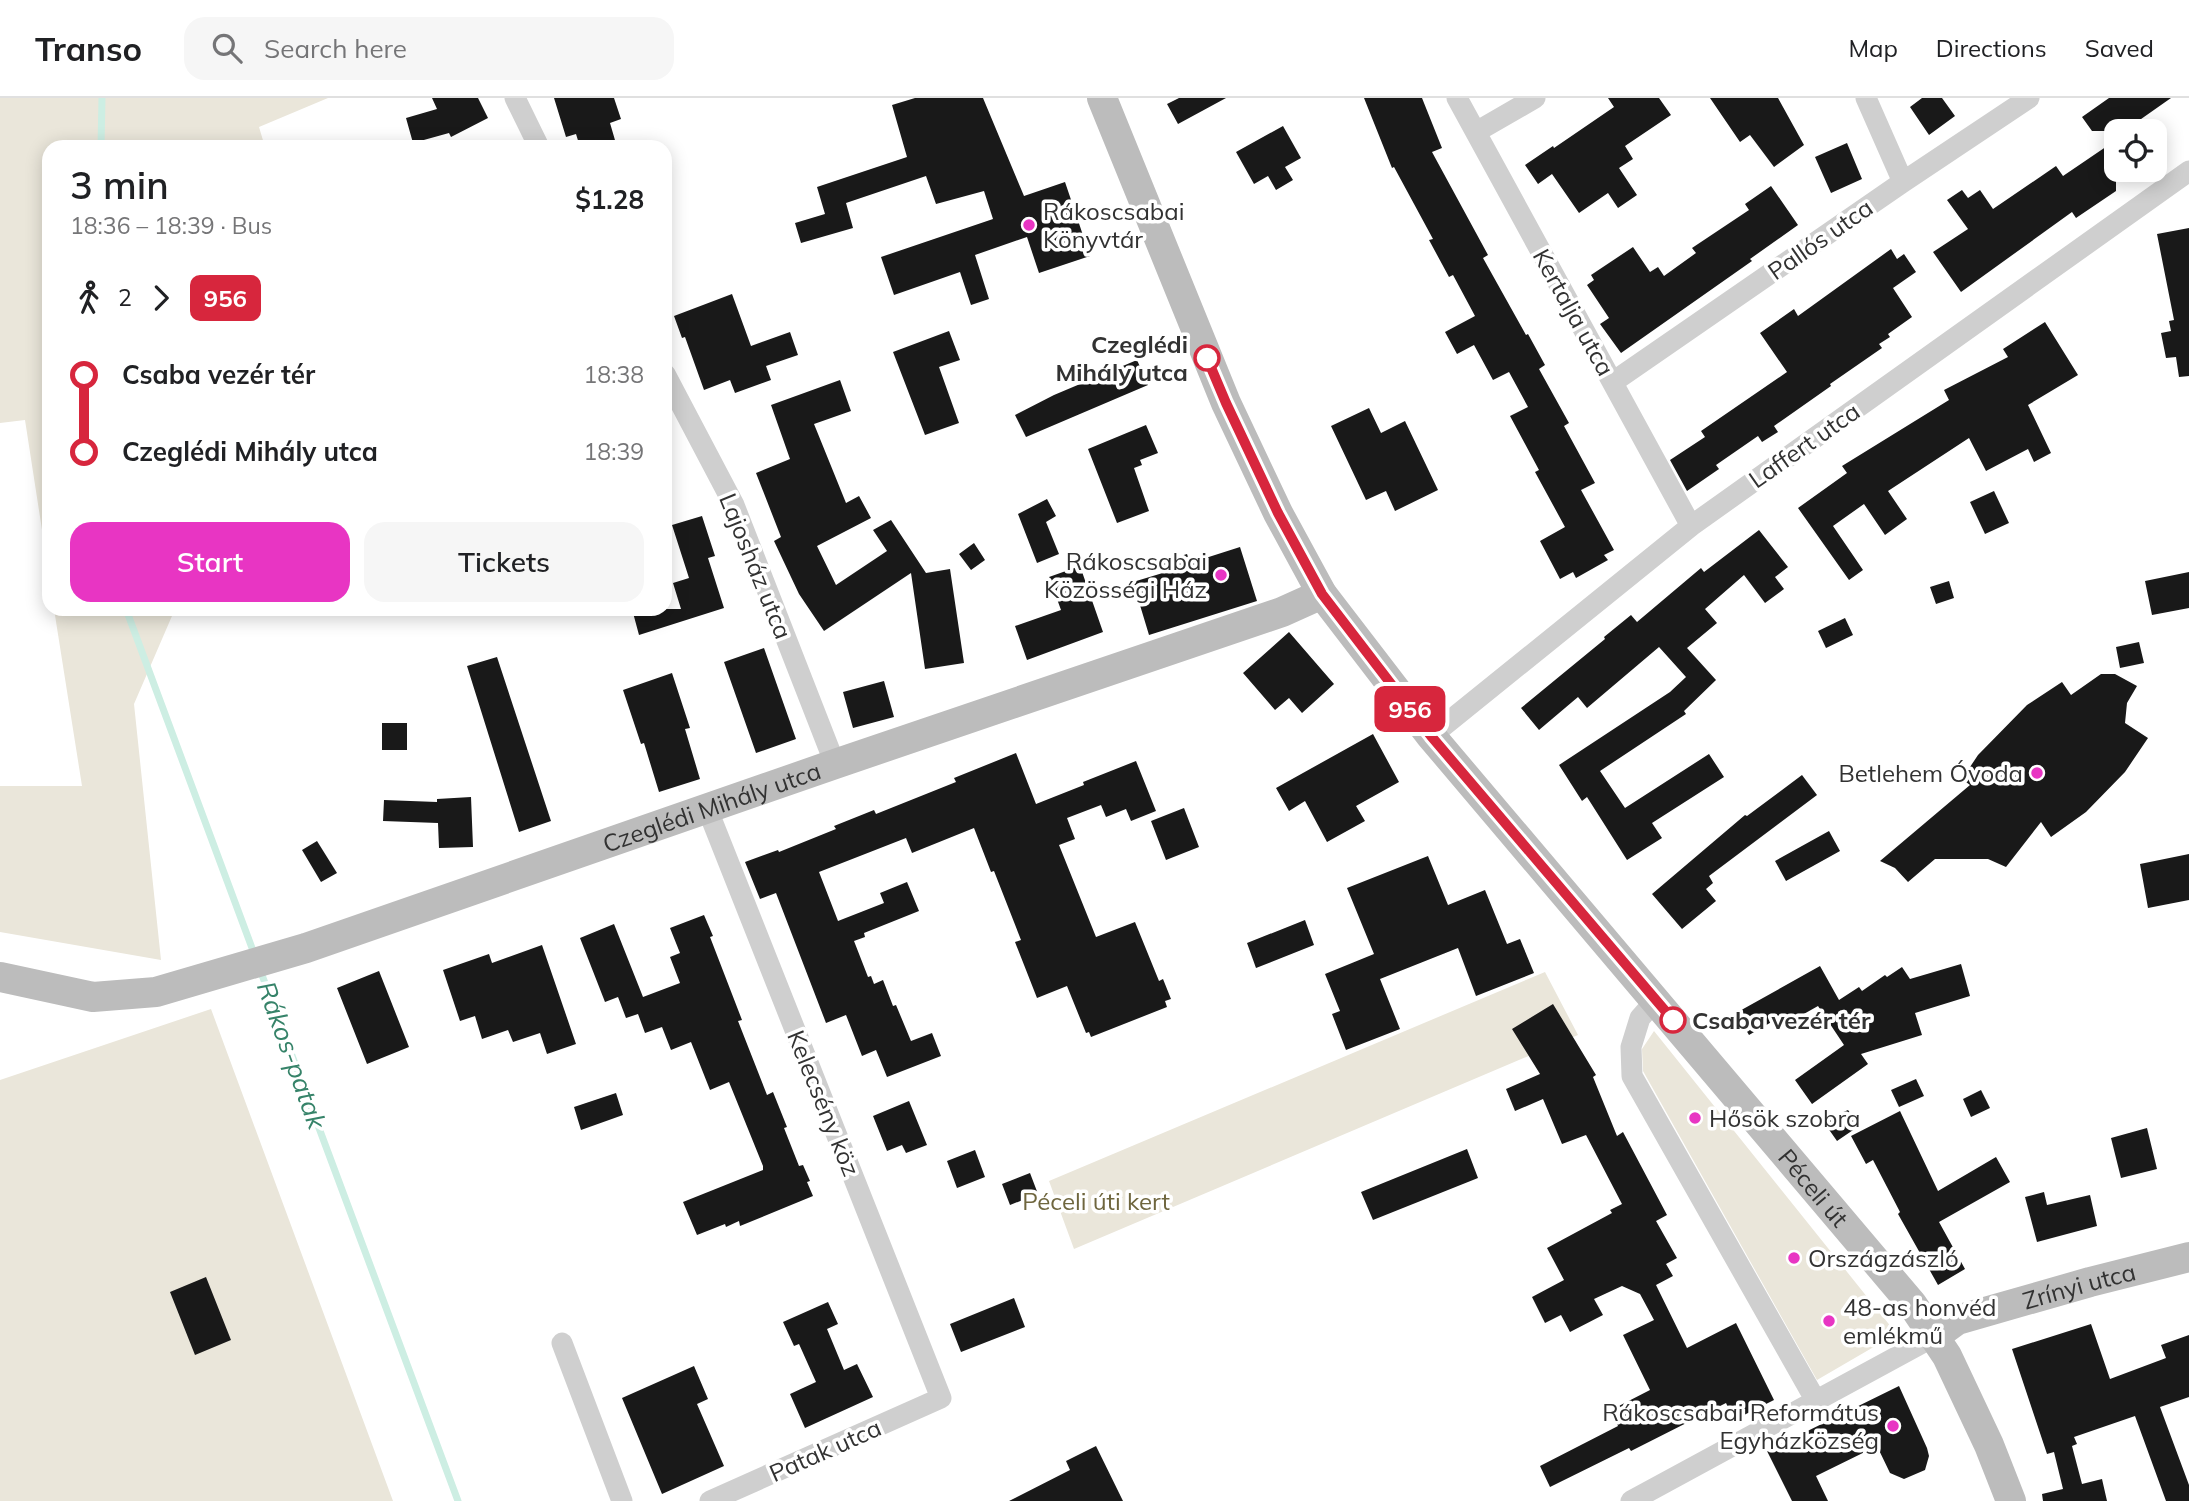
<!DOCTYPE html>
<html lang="en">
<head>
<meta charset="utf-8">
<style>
	body { margin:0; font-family:Mulish,sans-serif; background:#f6f6f6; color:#202124; height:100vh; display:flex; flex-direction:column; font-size:26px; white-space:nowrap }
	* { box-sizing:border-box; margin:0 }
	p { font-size:23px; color:#757577 }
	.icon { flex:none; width:38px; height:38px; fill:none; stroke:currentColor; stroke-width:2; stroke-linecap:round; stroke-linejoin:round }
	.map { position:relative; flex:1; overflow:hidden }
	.details { position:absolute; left:42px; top:42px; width:630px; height:476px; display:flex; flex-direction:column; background:#fff; border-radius:21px; box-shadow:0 4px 18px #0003 }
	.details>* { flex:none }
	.badge { padding:0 14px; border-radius:10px; font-size:24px; line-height:46px }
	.tools { position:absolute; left:2104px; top:21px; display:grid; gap:14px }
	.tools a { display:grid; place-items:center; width:63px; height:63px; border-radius:14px; background:#fff; box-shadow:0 4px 18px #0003; font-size:35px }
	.map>.badge { position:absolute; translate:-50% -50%; box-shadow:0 0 0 4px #fff }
	.legs { display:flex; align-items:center; gap:10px; height:77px; padding:0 28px; font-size:23px }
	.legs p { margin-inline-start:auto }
	.summary { display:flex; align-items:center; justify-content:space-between; height:119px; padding:0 28px }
	h1 { font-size:38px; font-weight:600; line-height:52px }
	.primary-button { display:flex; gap:14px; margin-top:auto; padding:14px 28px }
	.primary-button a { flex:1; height:80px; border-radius:21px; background:#e835c3; color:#fff; font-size:28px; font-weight:600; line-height:80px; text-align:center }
	.primary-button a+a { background:#f6f6f6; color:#202124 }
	ul { padding:0 28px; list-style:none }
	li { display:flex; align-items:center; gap:24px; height:77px; font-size:26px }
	li i { display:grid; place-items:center; width:10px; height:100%; margin:0 9px; background:currentColor }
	li i::after { content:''; width:18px; height:18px; margin:-9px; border:5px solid; border-radius:50%; background:#fff }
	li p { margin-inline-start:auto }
	li:first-child i { background:linear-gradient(#0000 50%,currentColor 0) }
	li:last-child i { background:linear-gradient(currentColor 50%,#0000 0) }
	header { display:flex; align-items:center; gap:42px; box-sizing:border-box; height:98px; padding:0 35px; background:#fff; border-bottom:2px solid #e0e0e0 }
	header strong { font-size:33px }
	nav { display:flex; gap:38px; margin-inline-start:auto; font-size:24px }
	.search { width:490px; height:63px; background:#f6f6f6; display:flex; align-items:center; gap:18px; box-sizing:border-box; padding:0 24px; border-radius:21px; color:#757577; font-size:26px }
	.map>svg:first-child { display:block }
</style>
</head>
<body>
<header>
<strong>Transo</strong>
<div class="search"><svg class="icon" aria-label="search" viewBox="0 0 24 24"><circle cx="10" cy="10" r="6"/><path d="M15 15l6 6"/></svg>Search here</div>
<nav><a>Map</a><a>Directions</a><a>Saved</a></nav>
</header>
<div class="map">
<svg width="2189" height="1403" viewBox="0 0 2189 1403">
	<rect width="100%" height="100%" fill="#fff"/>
	<path fill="#eae6da" d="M0,0H328L259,29L265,49H49V477L25,322L0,325Z
		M54,511H175L134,606L161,862L0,834V688H82Z
		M1545,874L1578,937L1074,1151L1049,1083Z
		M211,911L393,1403H0V982Z
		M1654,933L1896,1235V1236L1817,1282L1643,973L1642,951Z"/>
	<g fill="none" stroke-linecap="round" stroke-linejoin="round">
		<path stroke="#cdeee3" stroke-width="7" d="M101,49L102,0
			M126,511L255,858
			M259,869L458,1403"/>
	</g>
	<path fill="#191919" d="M432,0H478L488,20L451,39L449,35L413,45L406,20L437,11Z
		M554,0H614L621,21L610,25L617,49H580L576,36L566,39Z
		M915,0H983L1024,98L1065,84L1090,158L1039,175L1027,139L975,157L989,201L971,207L960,174L894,197L881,159L993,121L984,93L936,106L926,78L846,105L853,130L801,145L795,125L825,116L817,89L907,59L892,7Z
		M1179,0H1226L1178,26L1167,6Z
		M1364,0H1422L1442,50L1432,54L1488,157L1483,160L1526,237L1528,236L1545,267L1539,271L1569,325L1564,328L1595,385L1581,392L1614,452L1604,457L1608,462L1576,480L1573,474L1560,481L1540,443L1565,429L1535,374L1539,372L1510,318L1528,309L1509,274L1493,282L1474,247L1457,256L1445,234L1475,218L1453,177L1449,179L1429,142L1433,141L1394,69L1392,70Z
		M1608,0H1659L1671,17L1625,48L1633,61L1619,70L1637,97L1618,110L1608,95L1579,115L1552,76L1538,86L1525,67L1553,48L1554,50L1614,9Z
		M1710,0H1778L1804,47L1774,69L1750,37L1740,44Z
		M1922,0H1942L1955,18L1929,37L1910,9Z
		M2109,0H2171L2124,33H2092L2082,19Z
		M1283,28L1301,60L1285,69L1293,82L1276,92L1268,78L1254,86L1236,54Z
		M2116,42V93L2076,120L2072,114L1961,194L1933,154L1968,131L1947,102L1962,92L1968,100L1980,92L1993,111L2056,68L2063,78Z
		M1847,45L1862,81L1831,95L1815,59Z
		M1771,88L1798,127L1750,161L1752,163L1621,255L1600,226L1609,220L1587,187L1594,182L1591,177L1633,149L1650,174L1658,169L1664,178L1696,155L1692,150L1749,112L1745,106Z
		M2189,130V278L2179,279L2176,259L2166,260L2161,235L2171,233L2169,223L2174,222L2157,136Z
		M1891,151L1897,161L1904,156L1916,174L1893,190L1912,219L1888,236L1890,239L1879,246L1882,250L1830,286L1831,288L1774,328L1778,334L1762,344L1758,338L1716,367L1719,371L1687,393L1670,362L1705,339L1701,333L1787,274L1760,235L1794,211L1798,218Z
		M732,196L751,248L790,234L798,257L766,268L771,282L735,295L730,282L704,292L685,239L682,240L674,218Z
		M2045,224L2078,277L2028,307L2051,355L2034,364L2028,351L1986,373L1969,340L1888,393L1907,421L1885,437L1864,406L1833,428L1863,472L1849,482L1798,410L1847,375L1842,368L1949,302L1944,292L2008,259L2003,251Z
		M949,233L960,262L939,269L959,325L925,337L893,254Z
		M1137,262L1148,287L1026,339L1015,317L1054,297Z
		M840,282L851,313L814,326L846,405L859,398L871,420L817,448L836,487L887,453L873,432L891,422L926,475L950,471L964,565L925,571L911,475L824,533L799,496L774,443L781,439L756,375L790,361L771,307Z
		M1369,310L1381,335L1405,323L1438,392L1395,413L1386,393L1366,402L1331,328Z
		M1146,327L1158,355L1140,362L1142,367L1134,370L1149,413L1117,425L1088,351Z
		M1994,393L2009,425L1985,436L1970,404Z
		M1047,401L1056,418L1046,424L1059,456L1037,465L1018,416Z
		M702,418L715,458L708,460L724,510L639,537L632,511H681L673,485L689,480L672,427Z
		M1759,432L1788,469L1775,479L1784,491L1765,505L1744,477L1705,511L1717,525L1687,550L1716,582L1684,613L1686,616L1600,673L1625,710L1709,656L1724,679L1652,725L1662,740L1627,762L1587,699L1582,703L1559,667L1670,594L1686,579L1659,549L1587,610L1578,599L1539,632L1521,610L1605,541L1604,539L1631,517L1637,524L1701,470L1704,474Z
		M974,445L985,462L971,472L959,456Z
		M1240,449L1257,503L1149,537L1133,484L1166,474L1162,464L1187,456L1190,465Z
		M1080,468L1103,534L1027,562L1015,528L1061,512L1049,479Z
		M2189,474V510L2152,517L2145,483Z
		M1949,483L1954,500L1936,506L1930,489Z
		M1845,520L1853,537L1826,550L1818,533Z
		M1289,534L1334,586L1302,615L1289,600L1275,612L1243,575Z
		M2139,544L2144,565L2120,570L2116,549Z
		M764,550L796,641L756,655L724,564Z
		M497,559L551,723L519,734L467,568Z
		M672,575L690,630L685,631L700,681L659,694L644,645L641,646L623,592Z
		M2101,576H2115L2137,588L2127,605L2125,625L2148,640L2125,674L2086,714L2051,739L2041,724L2006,769L1988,761H1935L1908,784L1895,770L1880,763L1970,687L1962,681L1978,657L2027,607L2062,584L2071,597Z
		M884,583L894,619L853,630L843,594Z
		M382,625H407V652H382Z
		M1373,636L1399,684L1356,708L1365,723L1327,744L1305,703L1289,713L1276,690Z
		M1016,655L1036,706L1084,687L1083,684L1136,663L1156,713L1131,723L1126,711L1106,719L1101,707L1067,720L1075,741L1059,747L1096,839L1135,824L1159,883L1163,881L1171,901L1165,903L1167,909L1091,939L1089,934L1086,935L1067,888L1037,900L1015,844L1021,842L994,773L991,774L974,730L912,755L906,740L819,774L838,823L884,805L880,795L907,784L919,813L864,835L865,839L854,843L868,879L871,878L874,886L883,882L893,908L896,907L911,943L932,935L941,958L887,979L876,952L862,958L846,917L826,925L776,795L760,801L745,764L778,752L779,754L836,731L834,728L874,712L876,716L956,684L954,680Z
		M1802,677L1817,697L1709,778L1713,785L1706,791L1716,803L1682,831L1652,796L1745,717L1747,718Z
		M471,699L473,749L439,750L438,725L383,723L384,702L437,704V701Z
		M1184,710L1199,749L1166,762L1151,723Z
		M1829,733L1840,753L1786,783L1775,763Z
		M317,743L337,775L321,784L302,752Z
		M2189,756V802L2148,810L2140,766Z
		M1428,758L1448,807L1485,792L1507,846L1520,841L1534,875L1476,898L1458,850L1380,881L1400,931L1346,952L1332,916L1340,913L1325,876L1374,856L1347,790Z
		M704,817L713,838L710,839L742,922L738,923L767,997L773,994L787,1029L784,1030L799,1068L803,1067L810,1083L807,1084L813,1098L740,1128L739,1123L726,1129L725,1126L697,1137L683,1104L763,1072V1068L729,984L710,992L691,944L671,952L662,929L645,935L638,916L626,920L618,899L605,904L580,840L614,826L643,899L680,885L670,859L680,855L670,830Z
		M1305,822L1314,847L1256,870L1247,845Z
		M542,847L576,946L547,956L540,935L513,944L508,932L482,941L475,918L460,923L443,872L489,856L492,865Z
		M1961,866L1970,898L1915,915L1922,937L1861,956L1868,966L1812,1006L1795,982L1844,947L1818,908L1779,930L1775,922L1749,937L1736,915L1820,868L1839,902L1859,889L1862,893L1885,877L1887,879L1902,869L1910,881Z
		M379,873L409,949L367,966L337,890Z
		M1553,906L1596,977L1593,979L1617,1038L1623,1034L1667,1117L1656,1123L1677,1160L1666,1166L1673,1178L1656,1187L1687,1250L1736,1225L1774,1302L1734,1322L1726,1305L1631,1353L1629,1350L1550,1389L1540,1368L1618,1328L1611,1312L1650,1292L1623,1237L1654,1222L1640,1196L1622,1188L1594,1201L1603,1217L1570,1234L1561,1217L1545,1225L1532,1199L1564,1182L1547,1150L1612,1115L1610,1112L1622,1106L1586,1037L1562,1046L1543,1001L1515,1013L1506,991L1540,976L1512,931Z
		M1916,981L1924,998L1899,1009L1891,992Z
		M1981,992L1990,1010L1971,1019L1963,1001Z
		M616,995L623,1017L581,1032L574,1009Z
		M909,1003L927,1047L906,1055L902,1047L887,1053L873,1018Z
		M1848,1012L1859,1028L1837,1043L1823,1023Z
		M1900,1013L1938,1093L1996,1059L2010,1084L1939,1124L1965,1171L1938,1187L1898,1116L1900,1114L1873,1062L1866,1066L1851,1038Z
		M2147,1030L2157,1071L2121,1080L2111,1040Z
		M1467,1051L1478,1080L1373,1122L1361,1094Z
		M975,1052L985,1079L957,1090L947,1063Z
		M1030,1075L1038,1096L1010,1107L1002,1086Z
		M2044,1094L2047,1107L2090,1097L2097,1128L2037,1144L2025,1099Z
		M206,1179L231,1242L195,1257L170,1194Z
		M1014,1200L1025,1229L961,1254L950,1226Z
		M828,1204L838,1226L827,1231L844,1272L857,1266L873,1299L805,1330L790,1296L816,1284L799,1246L794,1248L783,1224Z
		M2091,1226L2110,1281L2166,1260L2161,1247L2189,1237V1299L2160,1309L2189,1387V1403H2166L2135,1318L2074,1339L2077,1346L2072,1348L2082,1386L2102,1381L2107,1403H2043L2042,1396L2063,1391L2054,1354L2047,1356L2012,1251Z
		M694,1268L708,1301L697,1306L724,1368L662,1396L622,1300Z
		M1899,1288L1927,1350L1929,1358L1925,1372L1904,1381L1890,1375L1877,1348L1816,1378L1828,1403H1792L1767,1353Z
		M1096,1348L1123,1403H1009L1070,1372L1066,1363Z"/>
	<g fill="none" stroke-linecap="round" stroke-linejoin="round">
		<path stroke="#cfcfcf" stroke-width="21" d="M515,0L539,49
			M1457,0L1691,428
			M1866,0L1903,84
			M1476,34L1535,0
			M665,276L734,407L835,666
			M1613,284L1903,84L2029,0
			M1431,638L1691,428L2189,73
			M707,710L941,1300L710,1403
			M1656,902L1640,920L1631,949L1632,978L1816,1303
			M562,1245L622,1403
			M1631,1403L1935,1238"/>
		<g stroke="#bcbcbc" stroke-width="30">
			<path id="s1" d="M1102,0L1226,305L1278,415L1322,496L1431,638L1912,1206L1947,1258L1989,1347L2011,1403"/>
			<path id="s2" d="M0,879L93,899L156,894L306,850L835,666L1282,514L1322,496"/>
			<path id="s3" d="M1935,1238L1957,1222L2090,1184L2189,1159"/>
		</g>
	</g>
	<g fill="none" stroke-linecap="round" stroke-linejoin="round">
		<defs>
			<path id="line-1" d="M1207,260L1226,305L1278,415L1322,496L1431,638L1673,922"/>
		</defs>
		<use href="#line-1" stroke="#fff" stroke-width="16"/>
		<use href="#line-1" stroke="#d7263d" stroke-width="10"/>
	</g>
	<g fill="#e835c3" stroke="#fff" stroke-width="2.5">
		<circle cx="1029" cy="127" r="7"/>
		<circle cx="1221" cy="477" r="7"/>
		<circle cx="2037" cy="675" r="7"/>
		<circle cx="1695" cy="1020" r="7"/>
		<circle cx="1794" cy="1160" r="7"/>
		<circle cx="1829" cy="1223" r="7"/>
		<circle cx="1893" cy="1328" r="7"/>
	</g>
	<g fill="#fff" stroke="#d7263d" stroke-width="3.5">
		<circle cx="1207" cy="260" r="12"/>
		<circle cx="1673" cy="922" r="12"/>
	</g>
	<g text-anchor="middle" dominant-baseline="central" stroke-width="7" stroke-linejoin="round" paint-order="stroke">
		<g font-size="24" fill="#323232" stroke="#fff" text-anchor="start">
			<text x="1043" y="113">Rákoscsabai<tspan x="1043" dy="28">Könyvtár</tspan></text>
			<text x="1207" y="463" text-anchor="end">Rákoscsabai<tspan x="1207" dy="28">Közösségi Ház</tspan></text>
			<text x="2023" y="675" text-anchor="end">Betlehem Óvoda</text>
			<text x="1709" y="1020">Hősök szobra</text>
			<text x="1808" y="1160">Országzászló</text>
			<text x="1843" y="1209">48-as honvéd<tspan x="1843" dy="28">emlékmű</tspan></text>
			<text x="1879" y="1314" text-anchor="end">Rákoscsabai Református<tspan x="1879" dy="28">Egyházközség</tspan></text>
		</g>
		<g font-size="24" fill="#323232" stroke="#fff">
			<text transform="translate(1820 141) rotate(-35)">Pallós utca</text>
			<text transform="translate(1574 214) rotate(61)">Kertalja utca</text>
			<text transform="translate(1804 347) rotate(-35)">Laffert utca</text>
			<text transform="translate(756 468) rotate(68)">Lajosház utca</text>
			<text stroke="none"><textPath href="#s2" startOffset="744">Czeglédi Mihály utca</textPath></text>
			<text transform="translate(824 1005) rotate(68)">Kelecsény köz</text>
			<text stroke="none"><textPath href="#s1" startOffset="1314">Péceli út</textPath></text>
			<text stroke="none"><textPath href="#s3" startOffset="154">Zrínyi utca</textPath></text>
			<text transform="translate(825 1352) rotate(-24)">Patak utca</text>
		</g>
		<g font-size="24" font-weight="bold" fill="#323232" stroke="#fff" text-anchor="end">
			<text x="1188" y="246">Czeglédi<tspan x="1188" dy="28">Mihály utca</tspan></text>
			<text x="1692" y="922" text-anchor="start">Csaba vezér tér</text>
		</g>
		<g font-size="24" fill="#6f663e" stroke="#fff">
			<text x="1096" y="1103">Péceli úti kert</text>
		</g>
		<g font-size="26" font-style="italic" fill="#368369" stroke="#fff">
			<text transform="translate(292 957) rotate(70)">Rákos-patak</text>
		</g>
	</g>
</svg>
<div class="tools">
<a><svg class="icon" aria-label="locate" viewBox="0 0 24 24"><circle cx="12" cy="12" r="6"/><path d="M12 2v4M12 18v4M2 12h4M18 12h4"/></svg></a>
</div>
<b class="badge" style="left:1410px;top:611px;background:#d7263d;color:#fff">956</b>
<section class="details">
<div class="summary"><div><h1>3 min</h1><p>18:36 – 18:39 · Bus</p></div><b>$1.28</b></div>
<div class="legs"><svg class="icon" aria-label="walk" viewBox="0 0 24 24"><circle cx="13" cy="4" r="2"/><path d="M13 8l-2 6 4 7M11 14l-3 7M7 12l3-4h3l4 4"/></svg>2<svg class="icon" aria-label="forward" viewBox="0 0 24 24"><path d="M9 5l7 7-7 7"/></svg><b class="badge" style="background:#d7263d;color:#fff">956</b></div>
<ul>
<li><i style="color:#d7263d"></i><b>Csaba vezér tér</b><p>18:38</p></li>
<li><i style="color:#d7263d"></i><b>Czeglédi Mihály utca</b><p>18:39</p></li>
</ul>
<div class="primary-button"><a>Start</a><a>Tickets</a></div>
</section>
</div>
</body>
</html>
